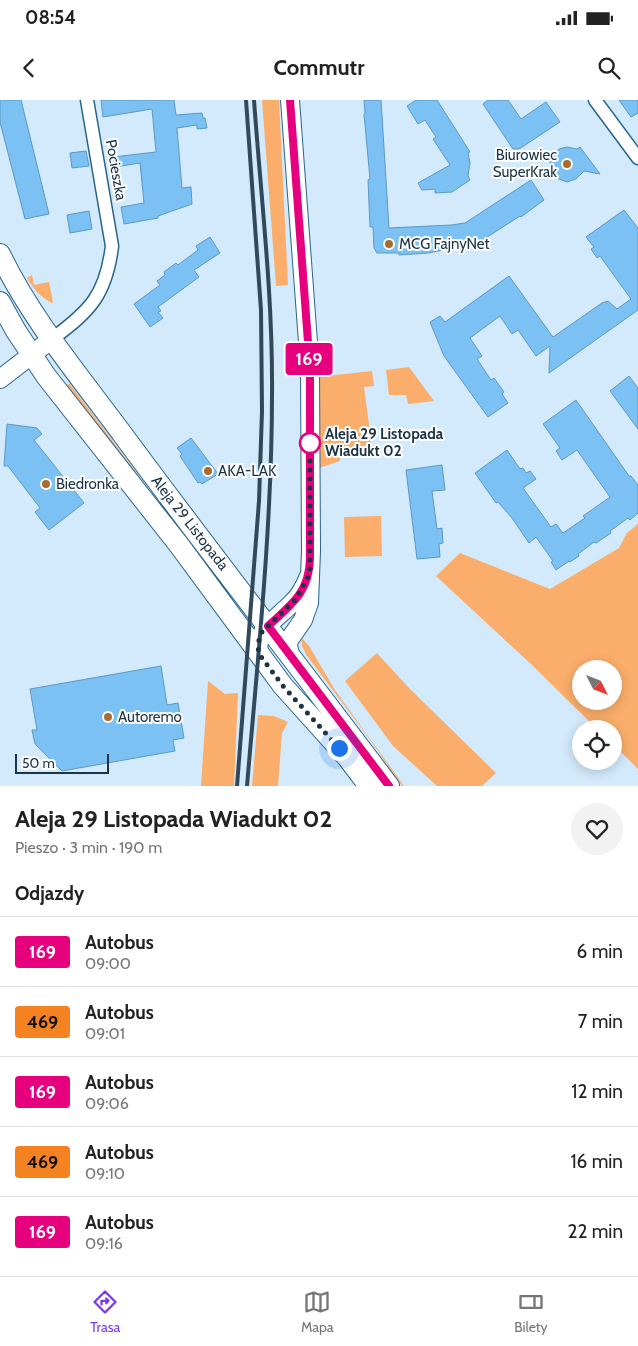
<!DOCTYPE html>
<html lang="pl">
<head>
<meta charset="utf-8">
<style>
	body { margin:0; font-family:Cabin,sans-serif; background:#f2f2f2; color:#222; height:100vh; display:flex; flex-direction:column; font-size:19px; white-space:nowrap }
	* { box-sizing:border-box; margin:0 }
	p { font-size:16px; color:#767676 }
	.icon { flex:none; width:28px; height:28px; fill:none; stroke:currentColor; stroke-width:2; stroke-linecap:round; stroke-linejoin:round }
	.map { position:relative; height:686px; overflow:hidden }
	.sheet { display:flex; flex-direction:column; background:#fff; flex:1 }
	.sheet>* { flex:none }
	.badge { padding:0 10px; border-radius:4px; font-size:18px; line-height:32px }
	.needle { width:32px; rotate:132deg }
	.controls { position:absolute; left:572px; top:560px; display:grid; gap:10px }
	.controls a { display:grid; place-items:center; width:50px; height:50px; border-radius:50%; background:#fff; box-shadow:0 2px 12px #0003; font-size:25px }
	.scale { position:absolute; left:15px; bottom:12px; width:94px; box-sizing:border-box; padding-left:5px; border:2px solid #1c3446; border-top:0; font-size:14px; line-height:18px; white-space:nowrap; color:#1c3446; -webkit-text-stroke:4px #fff; paint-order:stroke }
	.you { position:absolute; width:25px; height:25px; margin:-12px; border:4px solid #fff; border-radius:50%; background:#1a73e8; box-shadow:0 0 0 8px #1a73e833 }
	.map>.badge { position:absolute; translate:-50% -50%; box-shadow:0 0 0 2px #fff }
	h2 { padding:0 15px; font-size:19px; line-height:45px }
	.round { display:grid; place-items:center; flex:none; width:52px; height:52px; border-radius:26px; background:#f2f2f2 }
	.overview { display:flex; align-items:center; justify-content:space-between; height:85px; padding:0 15px }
	h1 { font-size:24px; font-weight:800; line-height:38px }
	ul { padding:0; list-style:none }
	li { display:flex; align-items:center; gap:15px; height:70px; padding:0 15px; border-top:1px solid #e0e0e0 }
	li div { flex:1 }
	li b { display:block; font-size:19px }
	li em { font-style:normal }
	li .badge { min-width:55px; font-weight:700; text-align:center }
	.status { display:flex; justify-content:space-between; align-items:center; height:35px; padding:0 25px; background:#fff; direction:ltr }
	.status svg { height:14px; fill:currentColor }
	header { display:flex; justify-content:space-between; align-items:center; height:65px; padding:0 15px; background:#fff; font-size:22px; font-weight:800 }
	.menu { display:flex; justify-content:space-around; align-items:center; height:70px; border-top:1px solid #e0e0e0; background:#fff; font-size:14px; color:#767676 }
	.menu a { display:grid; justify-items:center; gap:2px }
	.menu .selected { color:#7c3aed }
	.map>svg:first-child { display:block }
</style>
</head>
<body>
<div class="status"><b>08:54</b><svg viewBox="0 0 49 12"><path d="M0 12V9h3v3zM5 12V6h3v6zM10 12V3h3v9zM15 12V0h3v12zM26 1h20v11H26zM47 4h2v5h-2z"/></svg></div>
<header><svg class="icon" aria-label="back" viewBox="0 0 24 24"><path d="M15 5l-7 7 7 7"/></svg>Commutr<svg class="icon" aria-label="search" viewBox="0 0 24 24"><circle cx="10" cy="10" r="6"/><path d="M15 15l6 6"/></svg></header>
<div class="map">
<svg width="638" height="686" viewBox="0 0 638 686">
	<rect width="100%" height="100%" fill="#d3eafc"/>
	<path fill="#fbae6b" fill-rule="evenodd" d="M262,0H279L288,185L276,186Z
		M32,175L34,185L49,182L53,202L52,203C40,197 34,189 27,178Z
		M409,267L434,301L408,304L406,295H389L386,270Z
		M372,271L374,286L364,287L372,347L341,351L340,361L316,369L317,277Z
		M69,283L139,376V378L66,286Z
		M381,416L382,456L345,457L344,417Z
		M638,424V669L614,645V629H597L533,566L436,476L460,453L550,489L619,448L627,433ZM581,569H614V601H581Z
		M301,537L309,546L335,590L404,686H402L366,634L307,556L302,546Z
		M377,553L410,589L496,673L482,686H437L393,646L345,581Z
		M208,581L225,594L238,593L234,686H201Z
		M258,615L274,616L288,622L282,633L278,686H252Z"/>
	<path fill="#7bc1f3" stroke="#5e98c2" d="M0,0H21L49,114L25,119L0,22Z
		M101,0H174L176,15L202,13L203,18H205L207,28L197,29V25L177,28L182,88L191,87L192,104L158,116V118L124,124L121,107L144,103L140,63L115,67L113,57L156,52L152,9L103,17Z
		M364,0H381L389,128L451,125L465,123L531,80L544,100L521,117L520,116L470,148L449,150V149L428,153L399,155V153H377L374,148L373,127H370L368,80L370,79L364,14L365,13Z
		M416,0H437L470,52L468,53L470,63L468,76L470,80L452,92L435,93V89L422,90L418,83L450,65L433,39L436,37L425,20L418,24L407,6Z
		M488,0H508L521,19L546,2L560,22L519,49H513L483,4Z
		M619,0H638V13L631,17Z
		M567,47L577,49L580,47L600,74L584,71L576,79L567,82L556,78L550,68V59L559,49Z
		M86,51L89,66L72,68L70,53Z
		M624,110L638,128V210L549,273L550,246L536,256L518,230L512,234L500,216L470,238L482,256L477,259L491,280L494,278L504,292L502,294L508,303L488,317L444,256L430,222L440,216L445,222L509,176L553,237L602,203L608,201L617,209L631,199L600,156L597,158L591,149L594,147L586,137Z
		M89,111L92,129L70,133L67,115Z
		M210,137L220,153L194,170L199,177L158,207L161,211L158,212L163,218L150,227L134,204L160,185L157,181L165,175L164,172L176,163L178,165L198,150L196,146Z
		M629,276L638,288V329L610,291Z
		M576,300L629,376H631L638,385V413L630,420L628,418L610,431L611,433L596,443L594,442L578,454L579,456L570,462L569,461L556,470L551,462L553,461L536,437L529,443L512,418L498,402L496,403L475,373L507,350L520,369L523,368L526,373L530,371L536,379L523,388L551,427L556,424L563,433L585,418L583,416L610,397L577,350L562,360L556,351L560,348L543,324Z
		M7,324L37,328L42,334L34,340L84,403L49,430L35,412L40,408L8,366H4Z
		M191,338L218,374L202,384L200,382L198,383L180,356L182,354L177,348Z
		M442,365L445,390L432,391L437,429L442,428L443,443L439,444L440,457L417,459L406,370Z
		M161,566L167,605L178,603L184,638L173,640L175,651L62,671L35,644L32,630H37L30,589Z"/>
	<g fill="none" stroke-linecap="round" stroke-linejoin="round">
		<defs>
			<path id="street" d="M595,0L638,58
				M52,239C90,211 106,195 112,146L87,0"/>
			<path id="secondary" d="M0,279L52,239
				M259,554C254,530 278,518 292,503C300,496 305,486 309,476
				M290,554L288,546L289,540L303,520L309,503L311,451L310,269L290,0"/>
			<path id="primary" d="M0,154C31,219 81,278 123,335C210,453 301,569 389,686
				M0,202L16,231L46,276L179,445L283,586L347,657L369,686"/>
		</defs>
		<use href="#street" stroke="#2a648b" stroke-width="15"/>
		<use href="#secondary" stroke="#2a648b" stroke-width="20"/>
		<use href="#primary" stroke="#2a648b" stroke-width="22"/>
		<use href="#street" stroke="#fff" stroke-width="12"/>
		<use href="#secondary" stroke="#fff" stroke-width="18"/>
		<use href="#primary" stroke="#fff" stroke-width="20"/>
		<path stroke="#32495b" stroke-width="4" d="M237,686L259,401L262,311L261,210L246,0
			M247,686C258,556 272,425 272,294C273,196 261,98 254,0"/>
	</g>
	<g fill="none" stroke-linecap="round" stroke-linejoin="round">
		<defs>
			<path id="line" d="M290,0L310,269V459C309,493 291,505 268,526L389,686"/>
		</defs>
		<use href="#line" stroke="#fff" stroke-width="11"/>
		<use href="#line" stroke="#e6007e" stroke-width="8"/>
		<path stroke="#1c3446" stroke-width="5" stroke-dasharray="0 9" d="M310,343V473L296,499L262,532L259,540L258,547L259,554L283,586L339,648"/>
	</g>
	<g fill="#a96b30" stroke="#fff" stroke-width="2">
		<circle cx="567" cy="64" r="5"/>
		<circle cx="389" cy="144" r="5"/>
		<circle cx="208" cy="371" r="5"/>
		<circle cx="46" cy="384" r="5"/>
		<circle cx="108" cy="617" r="5"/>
	</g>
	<circle fill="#fff" stroke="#e6007e" stroke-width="2.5" cx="310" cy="343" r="10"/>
	<g text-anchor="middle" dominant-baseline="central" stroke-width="4" stroke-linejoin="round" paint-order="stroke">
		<g font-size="15" fill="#1c3446" stroke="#fff" text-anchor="start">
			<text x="557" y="55" text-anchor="end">Biurowiec<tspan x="557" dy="17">SuperKrak</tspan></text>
			<text x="399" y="144">MCG FajnyNet</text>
			<text x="218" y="371">AKA-LAK</text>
			<text x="56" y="384">Biedronka</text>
			<text x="118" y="617">Autoremo</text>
		</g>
		<g font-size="15" fill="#1c3446" stroke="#fff">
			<text transform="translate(116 70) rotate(80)">Pocieszka</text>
			<text transform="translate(190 423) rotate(52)">Aleja 29 Listopada</text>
		</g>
		<g font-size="15" font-weight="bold" fill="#1c3446" stroke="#fff" text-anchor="start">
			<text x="325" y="334">Aleja 29 Listopada<tspan x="325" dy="17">Wiadukt 02</tspan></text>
		</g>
	</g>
</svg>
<div class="controls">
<a><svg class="needle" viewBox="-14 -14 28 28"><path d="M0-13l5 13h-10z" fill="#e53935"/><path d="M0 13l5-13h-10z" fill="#767676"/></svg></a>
<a><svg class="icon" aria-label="locate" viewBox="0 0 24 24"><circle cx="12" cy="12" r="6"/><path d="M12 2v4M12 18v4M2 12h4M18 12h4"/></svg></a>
</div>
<div class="scale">50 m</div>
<div class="you" style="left:339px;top:648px"></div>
<b class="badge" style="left:309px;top:259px;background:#e6007e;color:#fff">169</b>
</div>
<section class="sheet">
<div class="overview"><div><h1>Aleja 29 Listopada Wiadukt 02</h1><p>Pieszo · 3 min · 190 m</p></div><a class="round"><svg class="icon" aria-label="heart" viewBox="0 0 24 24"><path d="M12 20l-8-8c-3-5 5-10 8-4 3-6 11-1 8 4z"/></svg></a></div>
<h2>Odjazdy</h2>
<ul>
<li><span class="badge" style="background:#e6007e;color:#fff">169</span><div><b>Autobus</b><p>09:00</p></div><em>6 min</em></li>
<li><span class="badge" style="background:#f58220;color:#111">469</span><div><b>Autobus</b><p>09:01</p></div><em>7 min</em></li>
<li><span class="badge" style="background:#e6007e;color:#fff">169</span><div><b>Autobus</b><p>09:06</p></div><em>12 min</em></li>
<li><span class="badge" style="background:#f58220;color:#111">469</span><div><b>Autobus</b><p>09:10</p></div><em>16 min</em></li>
<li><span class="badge" style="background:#e6007e;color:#fff">169</span><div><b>Autobus</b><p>09:16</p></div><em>22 min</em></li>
</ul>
</section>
<nav class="menu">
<a class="selected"><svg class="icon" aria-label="directions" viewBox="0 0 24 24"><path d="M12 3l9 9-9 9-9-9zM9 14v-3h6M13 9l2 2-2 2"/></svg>Trasa</a>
<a><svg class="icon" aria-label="map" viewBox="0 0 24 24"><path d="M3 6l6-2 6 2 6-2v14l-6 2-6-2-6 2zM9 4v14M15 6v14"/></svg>Mapa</a>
<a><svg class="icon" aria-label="tickets" viewBox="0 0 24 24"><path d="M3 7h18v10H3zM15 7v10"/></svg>Bilety</a>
</nav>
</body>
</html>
